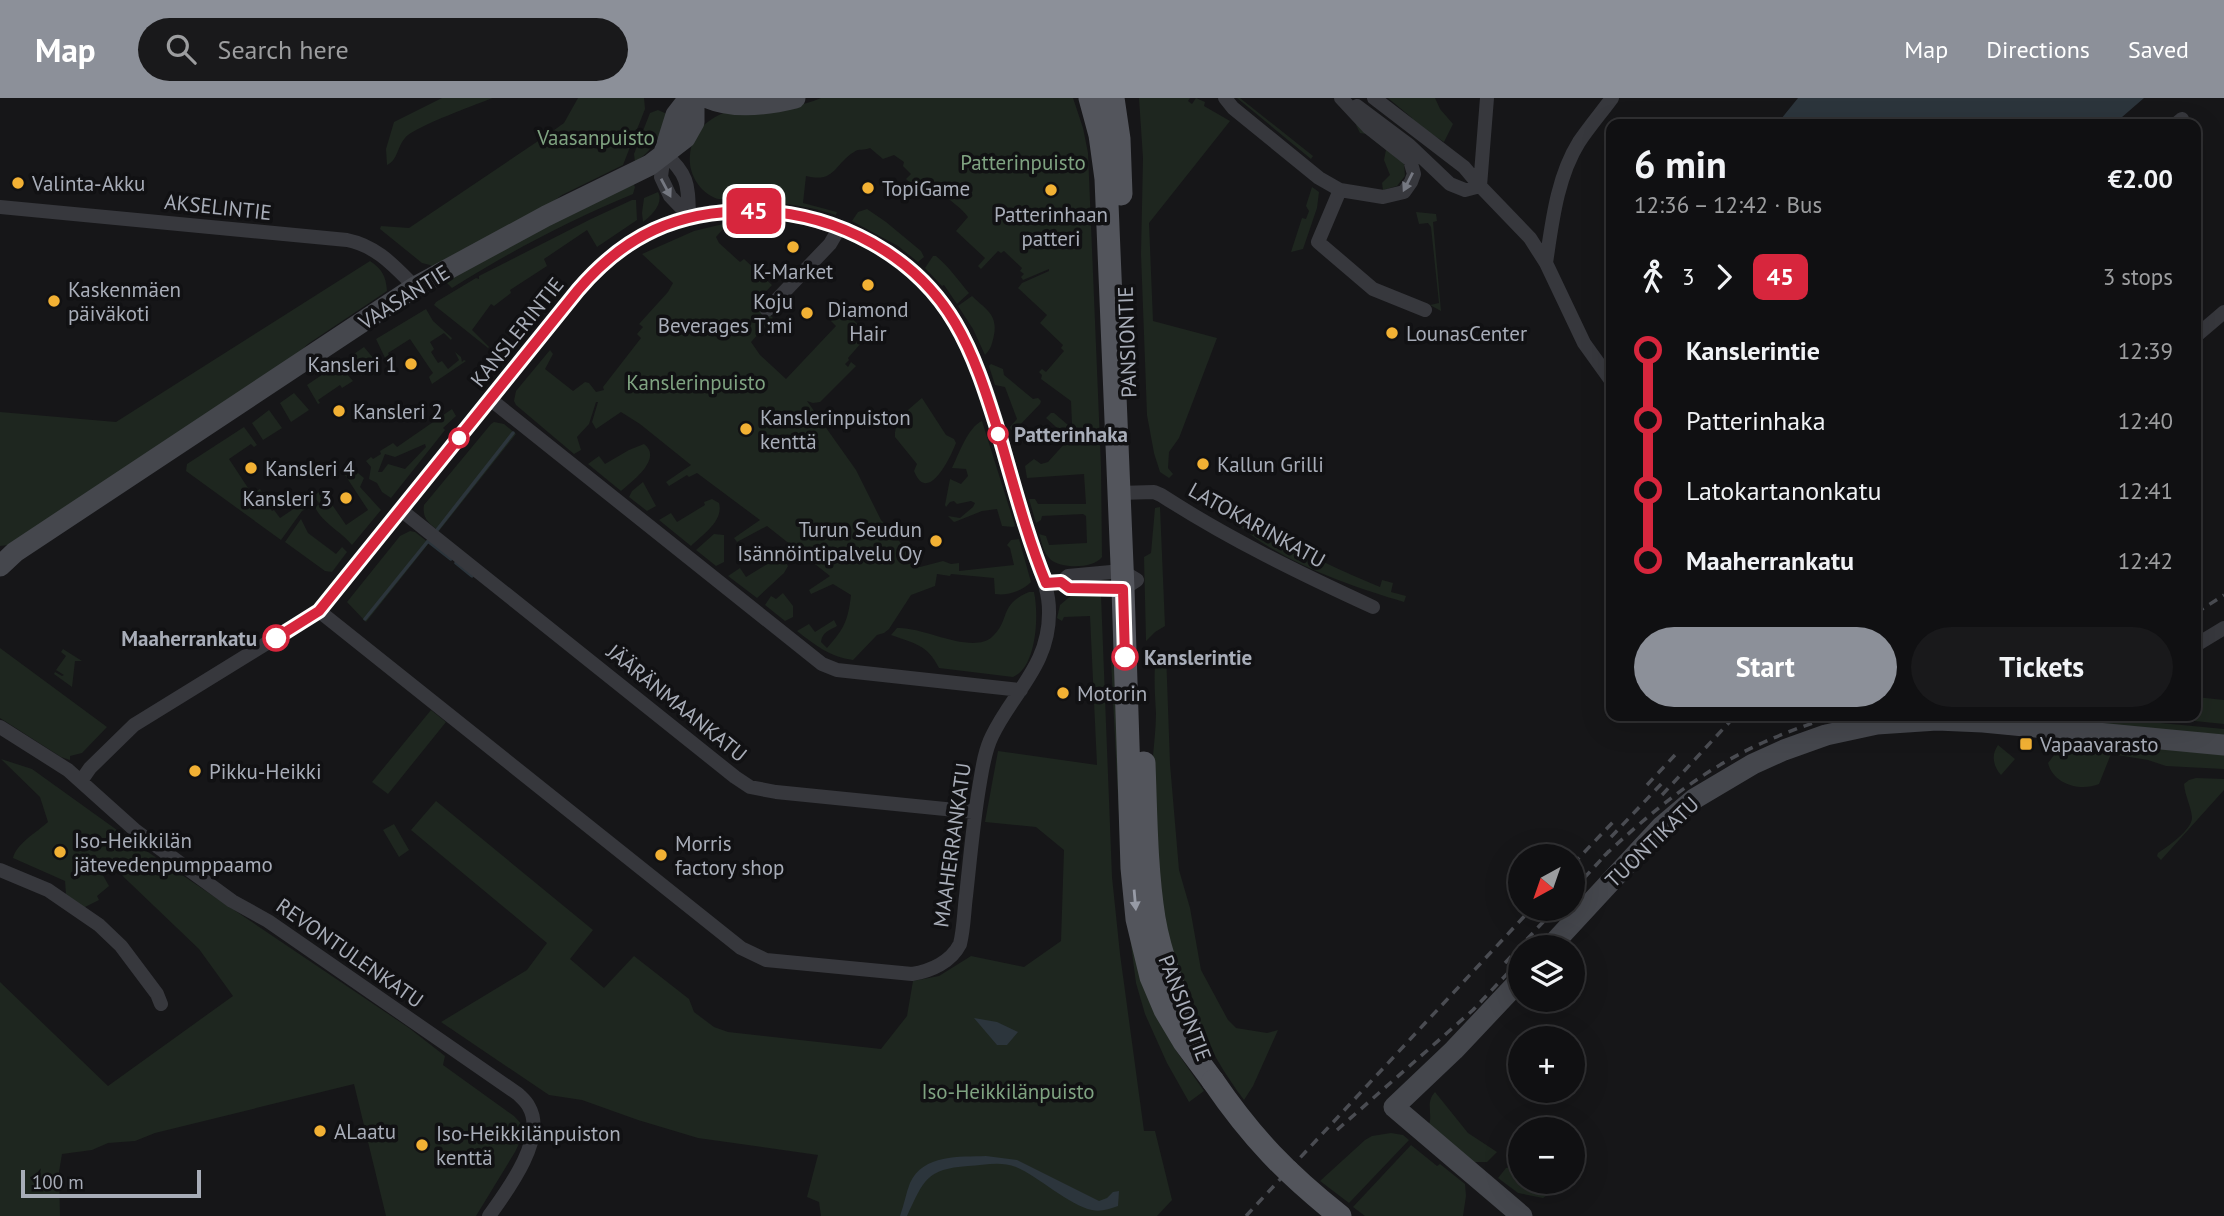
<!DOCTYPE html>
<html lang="en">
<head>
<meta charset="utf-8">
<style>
	body { margin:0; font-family:"PT Sans",sans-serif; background:#19191b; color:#f1f3f6; height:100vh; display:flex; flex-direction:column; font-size:26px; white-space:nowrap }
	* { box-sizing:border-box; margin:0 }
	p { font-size:23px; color:#9c9d9f }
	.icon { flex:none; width:38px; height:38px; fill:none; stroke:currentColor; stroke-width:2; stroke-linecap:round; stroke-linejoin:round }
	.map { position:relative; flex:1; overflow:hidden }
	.sheet { position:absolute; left:1606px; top:21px; width:595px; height:602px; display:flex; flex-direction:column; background:#101012; border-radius:14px; box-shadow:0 7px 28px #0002,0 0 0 2px #303032 }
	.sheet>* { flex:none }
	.badge { padding:0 14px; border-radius:10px; font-size:24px; line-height:46px }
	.needle { width:46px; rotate:220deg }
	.buttons { position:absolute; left:1508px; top:746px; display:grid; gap:14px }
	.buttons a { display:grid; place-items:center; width:77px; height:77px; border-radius:50%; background:#101012; box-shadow:0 7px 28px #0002,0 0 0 2px #303032; font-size:35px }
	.scale { position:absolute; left:21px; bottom:18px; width:180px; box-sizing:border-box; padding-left:7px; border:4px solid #a8adb8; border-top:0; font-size:19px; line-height:24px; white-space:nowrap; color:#a8adb8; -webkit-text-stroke:5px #111113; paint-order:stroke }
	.map>.badge { position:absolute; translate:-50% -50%; box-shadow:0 0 0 4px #fff }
	.legs { display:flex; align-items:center; gap:10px; height:77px; padding:0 28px; font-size:23px }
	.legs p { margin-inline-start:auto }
	.head { display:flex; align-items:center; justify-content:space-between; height:119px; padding:0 28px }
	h1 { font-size:38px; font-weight:700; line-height:52px }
	.primary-button { display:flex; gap:14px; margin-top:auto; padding:14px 28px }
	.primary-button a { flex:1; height:80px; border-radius:42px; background:#8c9099; color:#fff; font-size:28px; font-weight:700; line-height:80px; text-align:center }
	.primary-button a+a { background:#19191b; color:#f1f3f6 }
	ul { padding:0 28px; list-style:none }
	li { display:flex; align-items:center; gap:24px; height:70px; font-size:26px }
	li i { display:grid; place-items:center; width:10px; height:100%; margin:0 9px; background:currentColor }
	li i::after { content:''; width:18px; height:18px; margin:-9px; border:5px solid; border-radius:50%; background:#101012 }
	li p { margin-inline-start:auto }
	li:first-child i { background:linear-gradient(#0000 50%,currentColor 0) }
	li:last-child i { background:linear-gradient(currentColor 50%,#0000 0) }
	header { display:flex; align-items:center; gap:42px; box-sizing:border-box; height:98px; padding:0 35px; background:#8c9099; color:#fff }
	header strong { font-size:33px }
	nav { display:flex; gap:38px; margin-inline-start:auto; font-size:24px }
	.search { width:490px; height:63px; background:#19191b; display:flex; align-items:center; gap:18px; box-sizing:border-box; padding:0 24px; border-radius:38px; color:#9c9d9f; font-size:26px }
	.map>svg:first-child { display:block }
</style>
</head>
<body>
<header>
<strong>Map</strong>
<div class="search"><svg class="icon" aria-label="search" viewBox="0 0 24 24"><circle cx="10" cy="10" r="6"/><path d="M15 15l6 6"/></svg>Search here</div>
<nav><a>Map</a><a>Directions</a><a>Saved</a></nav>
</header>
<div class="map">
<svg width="2224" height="1118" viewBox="0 0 2224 1118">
	<rect width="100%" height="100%" fill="#161618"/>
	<path fill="#1e261f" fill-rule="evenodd" d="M442,0H493C477,6 414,29 405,40C397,49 398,62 387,67L386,51L394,24Z
		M578,0H644L645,11L623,67L562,97L547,108L436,171L430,167L422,165L380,131L381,128L409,130L550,35L564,25Z
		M821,0H1073L1083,30L1088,55L1101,368L1102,459C1093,471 1061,471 1050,461C1043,454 1042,445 1039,436L1046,438L1049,447L1087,445L1086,418L1083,416L1042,418L1041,422L1036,425L1029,401H1035L1038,406H1086L1084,376L1027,380L1025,368L1034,361L1041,366L1048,364L1067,343L1063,340L1065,337L1046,320L1051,315H1054L1068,327L1072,326L1071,303L1041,281L1042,277L1039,274L1042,271L1046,274L1064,253L1061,250L1063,247L1040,225L1047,217L1018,190L1022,185L1049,173V171L1023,182L1021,179L1024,176L1020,173L1022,170L1004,153L1001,155L998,153L981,171L978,168L985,160L956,133L968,119C962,110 949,102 940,94L938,96L935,94L928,101L906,81L911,76L903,68L904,64L894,57L883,61L870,50C864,53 859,50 854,54C833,67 836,85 806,78L803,105L833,113L837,114L836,117C805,107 773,104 740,101C732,100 722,103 715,100C698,93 688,74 690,57C692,37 702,25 721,16C728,13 738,13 747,12C772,10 798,10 821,0Z
		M1139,0H1190L1188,3L1192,6L1196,0L1205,4L1204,8L1230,23L1149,125L1153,223L1217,240L1179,340L1169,354L1168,370L1173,376L1169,380L1160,374L1154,355L1147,317L1141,156L1143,60Z
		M1237,0H1240L1313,58L1311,61Z
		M1388,0H1435L1440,11L1453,26L1444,44L1413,24L1412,20Z
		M658,12L667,16C661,36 653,53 635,64L634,56L650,15Z
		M1358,25L1404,65L1405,78L1397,88L1383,92L1382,85L1390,77L1384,62L1386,52L1366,36L1360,35L1356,27Z
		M633,85L635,89L633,96C570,122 509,154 452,190L443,181Z
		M1312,89L1319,94L1317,110L1303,151L1291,154L1302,120L1306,121L1309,113L1306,108Z
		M658,94C664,105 652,117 643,124L642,115L644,100Z
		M632,102H636L637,122L597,149L587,132L544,161L547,168L510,192L511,195L494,208L491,206L472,232L489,249L488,250L434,207L436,204L476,180L479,181V178L591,121Z
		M867,111L886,124L921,153L924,159L918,164L898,148L852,123L858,114Z
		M1416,114L1436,116L1437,123L1433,124L1441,213L1430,207L1439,205L1431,129L1428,125L1419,126Z
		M723,126V131L716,139L719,145L740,164L744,161L772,187L756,204L773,220L751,244L760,257L786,281L836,228L831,223L841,211L869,236L848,260L849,262L845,266L848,269L851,264L856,268L820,304L813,305L807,303L856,372L881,422L896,438L913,464L920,469L943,463L951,466L959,465V473L1014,467L1010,450L1007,447L1011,442L1019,441L1031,484C1022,493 1007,498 995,496L994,480L951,476L950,478L937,476L935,488L911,497L889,531L884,535L877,537L853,562C830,559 815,547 797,533L809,526L815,534L834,522L837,528C830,532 822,534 821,544L827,550C844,531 848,523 851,497L833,486L811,496L809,492L830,478L767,428L737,444L734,440L760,422L697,375L689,379L687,377L669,388L666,384L691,367L640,326L621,314L596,331L592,324L598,304H596L589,326L577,339L581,352L574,356L516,307L514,303L516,293L550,252L553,256L545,271L573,293L585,284L589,285L596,294L604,292L603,289L641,240L637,236L643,229L639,226L668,194L673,185L642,156L694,133Z
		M933,158H936C949,169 958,182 969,195L957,206L944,187L942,188L925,170Z
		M370,163C382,171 386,178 387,193L308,246L284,269L17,446L0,448V314L116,324Z
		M972,198C985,211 998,216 994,237C992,246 991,251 985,257L973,231L958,208Z
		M426,211L433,223L452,240L451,242L444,235L430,244L434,251L431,254L438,265L442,263L448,271L459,262L455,254L461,259L462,264L464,262L466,263L432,286L429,279L433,275L410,241L388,255L390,259L386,262L376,241Z
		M364,249L379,267L361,278L351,258Z
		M338,266L353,283L342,290L340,287L318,302L320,305L318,306L307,287Z
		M991,266L1003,271L1004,277L1033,301L1038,300L1041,303L1040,306L1017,330L1011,332L1010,329L1017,321L1005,289L995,287L989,268Z
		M294,295L309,312L291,324L280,305Z
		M922,300L946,337L954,341L956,345C951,358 928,408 914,373L917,366L895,339C894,322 910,310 922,300Z
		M452,311L456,318L443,330L445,332L391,400L382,394L377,385L369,381L371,369L366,363L371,359L373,361L381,356L380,353L393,345L397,349ZM425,346L426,349L405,371L388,366L382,374H378L385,356L395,359Z
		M269,312L282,330L263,342L252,325Z
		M982,323L1015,428L1013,429L1002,428L997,411L982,413L957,423L954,424L948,418L960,420L973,409L975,405L971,403L957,406L954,403L950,404L946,409L945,407L950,381L961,386L968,378L966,371L952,370C959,356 968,329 982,323Z
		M494,324L504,326L516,336L439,433C429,425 422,421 424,407L491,326Z
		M244,329L257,347L254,349L251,346L229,361L252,396L260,391L268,403L266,405L272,413L274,412L280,420L298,408L299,411H306L302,413L281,442L186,373L187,366Z
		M644,346C663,360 633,383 621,393L588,366L599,358L605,366L629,352Z
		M353,371L364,380L360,389L381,412L352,447C342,434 322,425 315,409L320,406L313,398L322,392L346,427L368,412L345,377Z
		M643,384L656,408L647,413L629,399L632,393Z
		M712,401L719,405C724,423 702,437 691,448L659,422L671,415L677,424L705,407L704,404Z
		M1160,409L1165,528L1155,534L1146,543L1144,459L1151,455L1155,410Z
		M1233,415C1280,444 1329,468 1380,489L1382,482L1393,485L1391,494L1406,498L1404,504C1349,488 1275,462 1233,422Z
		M301,421L308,435L336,456L342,449L347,454L332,474L325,473L285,444Z
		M410,433L415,434L429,445L366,524L347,504L400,438Z
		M714,436L724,437V464L716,468L696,452Z
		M773,459L782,460L788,468L784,475L757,500L728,478L740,470L746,479L774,462Z
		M1029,494H1034C1039,516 1037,569 1013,579L939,570C927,546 915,546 891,537L897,530C922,528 972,557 992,539C1011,522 998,507 1029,494Z
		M783,495L793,508V519L785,523L765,507L771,498L776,501Z
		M1073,496L1101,497L1112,779L1120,856L1144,1033H1155L1172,1102L1157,1118H821L819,1104L807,1099L818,1057L698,1040L638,1022L582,1002L549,997L441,924L527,872L547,845L411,732L436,703L593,832L570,861L604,890L634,858L689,901L694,914L714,929L728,934L881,951L907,918L913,883L939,878L971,858L1024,869L1061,843L1064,752L1036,729L985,724L998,653L1097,667L1090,518L1064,519L1062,523L1057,520L1060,507Z
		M0,550L107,629L82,655L70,658V662L61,659L0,620Z
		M63,551L82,563H75L72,589L54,576L55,574L62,578L64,577L56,572L66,558L61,554Z
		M1166,554L1170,666L1179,772L1190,810L1201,872L1228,922L1236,930L1267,935L1278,932L1253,988L1244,1002C1175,911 1149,791 1152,679C1152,658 1156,636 1156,615C1155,599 1154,583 1155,567L1157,560Z
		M1111,562H1113L1119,591L1159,923L1177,954L1204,993L1189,1004L1167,965L1145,916L1136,885L1122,777Z
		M2196,599L2224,602V626L2145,618H2196Z
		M431,612L446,624L388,696L372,684Z
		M2108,620L2224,631V640L2101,628V624Z
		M2099,642L2224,653V671L2166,668L2148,662L2111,656L2099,686C2080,694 2053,686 2048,665L2057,653L2089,655L2097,648Z
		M1998,647L2015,661L2001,677C1993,668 1991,657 1998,647Z
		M1,661L32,671L142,750L409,930L445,958L443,967L514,1018L526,1031L515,1054L476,1118H386L354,986L155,1035L135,1043L108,1045L92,1052L62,1056L59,1074L60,1118H0V884L108,988L233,898L199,851L108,764L100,772L109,788L97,798L99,802L83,810L66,796L65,783L13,760C17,745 36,735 48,724L40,699Z
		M2196,680L2224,681V692L2161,762L2157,758L2158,755C2167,749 2193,731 2192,719C2191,708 2185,698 2184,686L2189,682Z
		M394,726L409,752L399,759L383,732Z
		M1435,994L1468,1035L1497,1054L1487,1064H1474L1429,1027C1433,1015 1425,1005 1435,994Z
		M1391,1035L1403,1037L1409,1042L1349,1105L1320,1083L1365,1042L1372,1038Z
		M1411,1047L1437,1068L1440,1066L1465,1086L1466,1098L1463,1118H1365L1353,1109Z
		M1518,1067L1521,1069V1083H1543L1556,1091L1543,1100L1518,1095L1498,1080L1506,1070Z"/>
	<path fill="#2c353c" d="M1798,0H2144L2114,26H1777Z
		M974,920L997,924L1018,934L1007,947H997Z
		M986,1058L1017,1062L1099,1103L1107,1100L1113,1094L1119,1093L1118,1108C1109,1111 1101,1114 1092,1112C1070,1108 1038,1078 1016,1069C1001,1063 984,1067 968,1068C926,1071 924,1082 907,1118H900C904,1107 906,1095 910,1085C923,1056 960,1059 986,1058Z"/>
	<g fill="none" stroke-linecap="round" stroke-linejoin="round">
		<path stroke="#2c353c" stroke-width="3.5" d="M437,432L513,335
			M456,465L472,478
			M365,521L428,443L451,461"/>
		<path stroke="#37383d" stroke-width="14" d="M1225,0L1233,10L1319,80L1340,92L1383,99L1404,94L1411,84L1414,76L1410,62L1368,29L1341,0
			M1374,0L1464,69L1480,88L1530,140L1546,165L1584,245L1612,284
			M1357,8L1409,47L1450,86L1465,92L1480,88
			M2176,26L2182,21
			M664,55L661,79L670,98L689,118
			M664,55C689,77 688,87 689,118
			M1480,88L1487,0
			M1340,92L1318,144L1373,191L1425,212
			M0,109L347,142C377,148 394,168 415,189
			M1546,165C1552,125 1557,79 1579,44C1589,29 1601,15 1612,0
			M767,212L830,146L840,129
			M2196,238L2224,214
			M490,301L822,566L837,572L1021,592
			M1118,395L1154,394L1161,397C1229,441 1301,476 1373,509
			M401,412L735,679L750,689L776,694L975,714
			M1046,485L1061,484L1068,478L1122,473L1137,482L1123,491L1069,490L1061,484
			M2196,547L2224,530
			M0,629L68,672L136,733L232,803L268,823L518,996C522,1000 527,1004 529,1009C547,1040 507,1093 489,1118
			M81,683L90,670L134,627L319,513L592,176C619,150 652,128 689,118C706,114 725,113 742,113C823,113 905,147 951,217C986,270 1003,348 1020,409C1024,425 1029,440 1034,456C1041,475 1049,492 1049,513C1050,567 1013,594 992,638C984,654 982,673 979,690C973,726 970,762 966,798C964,813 964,830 960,846C951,864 931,873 912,876L766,862L741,850L319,513
			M0,772L48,792L99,827L121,848L157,896L161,906"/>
		<path stroke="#45474d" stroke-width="21" d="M708,0C734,11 767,7 795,0
			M664,55L676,17L689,0
			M0,468L15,454L415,189L546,118L650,67L685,40L694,24V0
			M1550,849L1662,728L1694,701L1753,666L1784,652L1826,637L1877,626L1937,622L1983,624L2224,647
			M1521,881L1454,952L1394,1009L1522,1118"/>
		<path stroke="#53555c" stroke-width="23" d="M1090,0L1100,37L1106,81L1123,491L1132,770L1137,821L1151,879L1165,912L1184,944L1213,983
			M1113,0L1119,41L1121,96
			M1144,665C1146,717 1146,769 1154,820C1161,862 1179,903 1195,942"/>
		<path stroke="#4a4c52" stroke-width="3.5" stroke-dasharray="9 7" stroke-linecap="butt" d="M2196,515L2224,497
			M1647,687L1675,657
			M1662,697L1735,618
			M1611,739L1664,683
			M1604,758C1679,688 1735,648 1835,618
			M1573,766L1614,723
			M1573,792L1609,753
			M1505,865L1556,810
			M1337,1032L1473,912L1521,861
			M1246,1118L1532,810"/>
		<path stroke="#53555c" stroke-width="23" d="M1213,983C1252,1040 1287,1076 1340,1118"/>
	</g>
	<defs><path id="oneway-solid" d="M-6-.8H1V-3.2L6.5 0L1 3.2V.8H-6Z" transform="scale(1.75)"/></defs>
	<g fill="#757881">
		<use href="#oneway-solid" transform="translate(1408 84) rotate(117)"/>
		<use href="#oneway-solid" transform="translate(666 90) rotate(62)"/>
	</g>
	<use fill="#979ba6" href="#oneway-solid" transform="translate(1135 802) rotate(85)"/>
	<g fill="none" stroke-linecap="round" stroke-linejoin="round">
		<defs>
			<path id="line-1" d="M276,540L319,513L578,192C625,137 677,113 750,113C793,113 834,124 872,145C951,189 973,252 998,333C1013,384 1026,436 1046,485L1061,484L1069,490L1123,491L1125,559"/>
		</defs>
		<use href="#line-1" stroke="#fff" stroke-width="16"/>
		<use href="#line-1" stroke="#d7263d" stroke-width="10"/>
	</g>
	<g fill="#f2b134" stroke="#111113" stroke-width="2.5">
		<circle cx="18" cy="85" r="7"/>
		<circle cx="868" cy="90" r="7"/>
		<circle cx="1051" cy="92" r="7"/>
		<circle cx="793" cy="149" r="7"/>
		<circle cx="868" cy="187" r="7"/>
		<circle cx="54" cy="203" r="7"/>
		<circle cx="807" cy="215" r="7"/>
		<circle cx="1392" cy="235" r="7"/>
		<circle cx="411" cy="266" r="7"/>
		<circle cx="339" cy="313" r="7"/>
		<circle cx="746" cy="331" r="7"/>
		<circle cx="1203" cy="366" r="7"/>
		<circle cx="251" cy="370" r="7"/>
		<circle cx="346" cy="400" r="7"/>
		<circle cx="936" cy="443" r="7"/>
		<circle cx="1063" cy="595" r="7"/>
		<rect x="2019" y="639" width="14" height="14" rx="3.5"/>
		<circle cx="195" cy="673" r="7"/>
		<circle cx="60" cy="754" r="7"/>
		<circle cx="661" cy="757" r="7"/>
		<circle cx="320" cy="1033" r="7"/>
		<circle cx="422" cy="1047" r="7"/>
	</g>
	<g fill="#fff" stroke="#d7263d" stroke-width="3.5">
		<circle cx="998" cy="336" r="9"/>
		<circle cx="459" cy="340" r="9"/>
		<circle cx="276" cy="540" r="12"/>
		<circle cx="1125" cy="559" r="12"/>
	</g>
	<g text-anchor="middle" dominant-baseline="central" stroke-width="7" stroke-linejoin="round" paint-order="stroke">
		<g font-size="21" fill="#7fa381" stroke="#111113">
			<text x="596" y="39">Vaasanpuisto</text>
			<text x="1023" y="64">Patterinpuisto</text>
			<text x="696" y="284">Kanslerinpuisto</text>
			<text x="1008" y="993">Iso-Heikkilänpuisto</text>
		</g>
		<g font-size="21" fill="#a8adb8" stroke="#111113" text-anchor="start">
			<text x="32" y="85">Valinta-Akku</text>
			<text x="882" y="90">TopiGame</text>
			<text x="1051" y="116" text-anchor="middle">Patterinhaan<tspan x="1051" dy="24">patteri</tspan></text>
			<text x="793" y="173" text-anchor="middle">K-Market</text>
			<text x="68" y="191">Kaskenmäen<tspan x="68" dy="24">päiväkoti</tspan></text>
			<text x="793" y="203" text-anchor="end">Koju<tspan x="793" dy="24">Beverages T:mi</tspan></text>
			<text x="868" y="211" text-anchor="middle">Diamond<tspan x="868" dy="24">Hair</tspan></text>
			<text x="1406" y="235">LounasCenter</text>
			<text x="397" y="266" text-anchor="end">Kansleri 1</text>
			<text x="353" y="313">Kansleri 2</text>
			<text x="760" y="319">Kanslerinpuiston<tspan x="760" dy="24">kenttä</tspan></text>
			<text x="1217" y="366">Kallun Grilli</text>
			<text x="265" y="370">Kansleri 4</text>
			<text x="332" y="400" text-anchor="end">Kansleri 3</text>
			<text x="922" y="431" text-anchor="end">Turun Seudun<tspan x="922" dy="24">Isännöintipalvelu Oy</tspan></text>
			<text x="1077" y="595">Motorin</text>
			<text x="2040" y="646">Vapaavarasto</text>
			<text x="209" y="673">Pikku-Heikki</text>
			<text x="74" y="742">Iso-Heikkilän<tspan x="74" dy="24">jätevedenpumppaamo</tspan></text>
			<text x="675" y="745">Morris<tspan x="675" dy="24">factory shop</tspan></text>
			<text x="334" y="1033">ALaatu</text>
			<text x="436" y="1035">Iso-Heikkilänpuiston<tspan x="436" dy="24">kenttä</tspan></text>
		</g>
		<g font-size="21" fill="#a8adb8" stroke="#111113">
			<text transform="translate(218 109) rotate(6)">AKSELINTIE</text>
			<text transform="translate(404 199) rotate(-32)">VAASANTIE</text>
			<text transform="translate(517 234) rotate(-51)">KANSLERINTIE</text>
			<text transform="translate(1127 244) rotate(-92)">PANSIONTIE</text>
			<text transform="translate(1257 427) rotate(29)">LATOKARINKATU</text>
			<text transform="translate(677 605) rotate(39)">JÄÄRÄNMAANKATU</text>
			<text transform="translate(1652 744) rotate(-44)">TUONTIKATU</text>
			<text transform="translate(952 747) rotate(-82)">MAAHERRANKATU</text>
			<text transform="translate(350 855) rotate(35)">REVONTULENKATU</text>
			<text transform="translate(1185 910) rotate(69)">PANSIONTIE</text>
		</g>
		<g font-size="21" font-weight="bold" fill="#a8adb8" stroke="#111113" text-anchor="start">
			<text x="1014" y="336">Patterinhaka</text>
			<text x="257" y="540" text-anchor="end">Maaherrankatu</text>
			<text x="1144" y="559">Kanslerintie</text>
		</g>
	</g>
</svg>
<div class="buttons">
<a><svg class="needle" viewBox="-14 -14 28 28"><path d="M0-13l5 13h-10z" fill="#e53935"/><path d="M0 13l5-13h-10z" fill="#9c9d9f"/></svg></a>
<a><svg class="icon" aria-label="layers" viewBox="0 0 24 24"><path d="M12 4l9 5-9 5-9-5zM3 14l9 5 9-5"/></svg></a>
<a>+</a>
<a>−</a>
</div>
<div class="scale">100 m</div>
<b class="badge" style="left:754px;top:113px;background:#d7263d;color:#fff">45</b>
<section class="sheet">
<div class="head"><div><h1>6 min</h1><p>12:36 – 12:42 · Bus</p></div><b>€2.00</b></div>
<div class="legs"><svg class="icon" aria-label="walk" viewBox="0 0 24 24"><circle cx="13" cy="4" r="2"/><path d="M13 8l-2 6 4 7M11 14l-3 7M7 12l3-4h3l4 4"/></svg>3<svg class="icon" aria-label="forward" viewBox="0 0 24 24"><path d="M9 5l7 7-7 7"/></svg><b class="badge" style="background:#d7263d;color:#fff">45</b><p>3 stops</p></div>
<ul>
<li><i style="color:#d7263d"></i><b>Kanslerintie</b><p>12:39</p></li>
<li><i style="color:#d7263d"></i><span>Patterinhaka</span><p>12:40</p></li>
<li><i style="color:#d7263d"></i><span>Latokartanonkatu</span><p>12:41</p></li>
<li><i style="color:#d7263d"></i><b>Maaherrankatu</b><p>12:42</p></li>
</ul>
<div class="primary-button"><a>Start</a><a>Tickets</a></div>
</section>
</div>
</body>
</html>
